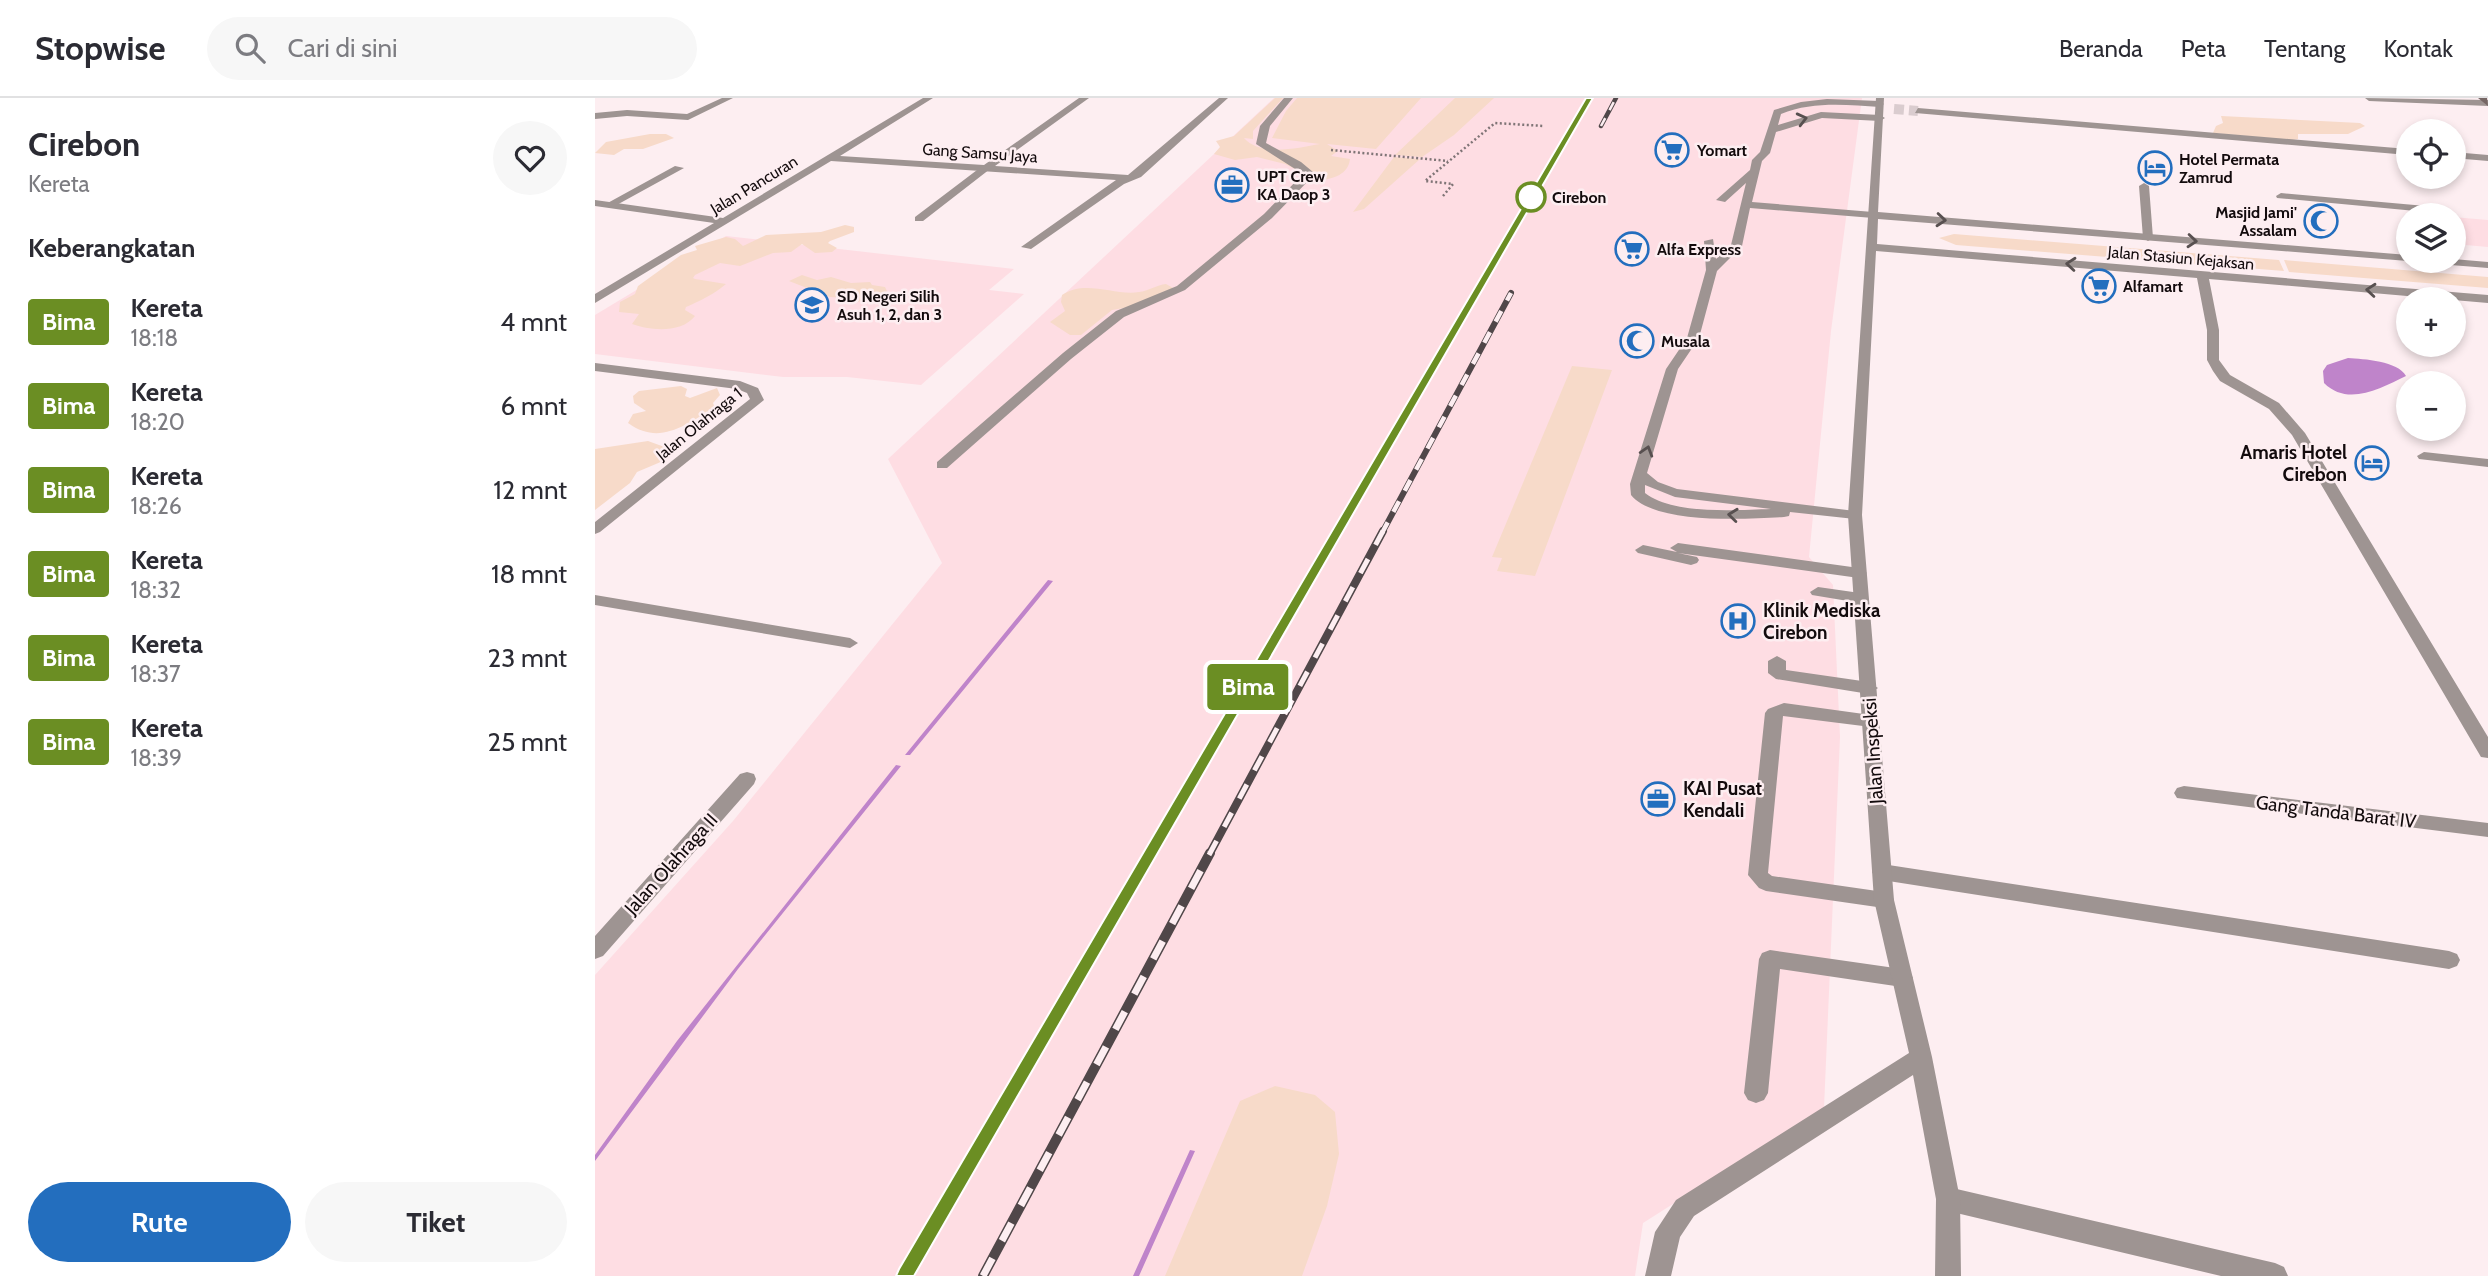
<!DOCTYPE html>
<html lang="id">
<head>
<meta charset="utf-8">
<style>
	body { margin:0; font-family:Cabin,sans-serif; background:#f7f7f7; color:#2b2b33; height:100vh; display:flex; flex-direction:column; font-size:26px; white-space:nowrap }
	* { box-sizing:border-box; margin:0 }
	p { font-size:23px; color:#7c7c81 }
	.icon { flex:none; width:38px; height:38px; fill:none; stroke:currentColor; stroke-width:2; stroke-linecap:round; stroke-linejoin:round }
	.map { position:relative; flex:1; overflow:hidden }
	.panel { display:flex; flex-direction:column; background:#fff; width:595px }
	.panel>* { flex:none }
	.badge { padding:0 14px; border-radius:5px; font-size:24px; line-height:46px }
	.controls { position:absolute; left:1801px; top:21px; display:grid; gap:14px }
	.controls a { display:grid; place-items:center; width:70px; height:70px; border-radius:50%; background:#fff; box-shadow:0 4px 10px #0003; font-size:35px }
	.map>.badge { position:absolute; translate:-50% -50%; box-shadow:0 0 0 4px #fff }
	h2 { padding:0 28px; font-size:26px; line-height:63px }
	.round { display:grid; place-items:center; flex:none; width:74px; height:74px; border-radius:37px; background:#f7f7f7 }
	.summary { display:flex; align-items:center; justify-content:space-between; height:119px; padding:0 28px }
	h1 { font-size:33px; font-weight:700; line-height:52px }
	.cta { display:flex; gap:14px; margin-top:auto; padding:14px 28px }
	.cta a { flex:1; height:80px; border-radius:42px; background:#236ebe; color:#fff; font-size:28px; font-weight:700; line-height:80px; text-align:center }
	.cta a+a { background:#f7f7f7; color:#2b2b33 }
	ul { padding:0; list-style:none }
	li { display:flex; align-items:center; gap:21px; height:84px; padding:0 28px }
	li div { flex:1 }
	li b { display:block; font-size:26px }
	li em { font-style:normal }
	li .badge { min-width:77px; font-weight:700; text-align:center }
	header { display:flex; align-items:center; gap:42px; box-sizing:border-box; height:98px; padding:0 35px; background:#fff; border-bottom:2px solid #e1e1e2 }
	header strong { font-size:33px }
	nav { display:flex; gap:38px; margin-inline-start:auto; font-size:24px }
	.search { width:490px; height:63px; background:#f7f7f7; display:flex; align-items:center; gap:18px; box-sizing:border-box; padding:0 24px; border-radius:38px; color:#7c7c81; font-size:26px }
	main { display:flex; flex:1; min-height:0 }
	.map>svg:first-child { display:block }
</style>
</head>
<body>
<header>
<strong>Stopwise</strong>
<div class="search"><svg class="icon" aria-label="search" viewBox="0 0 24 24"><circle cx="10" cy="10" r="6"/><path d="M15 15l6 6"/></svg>Cari di sini</div>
<nav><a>Beranda</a><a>Peta</a><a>Tentang</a><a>Kontak</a></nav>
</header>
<main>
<section class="panel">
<div class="summary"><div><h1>Cirebon</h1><p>Kereta</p></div><a class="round"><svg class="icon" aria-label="heart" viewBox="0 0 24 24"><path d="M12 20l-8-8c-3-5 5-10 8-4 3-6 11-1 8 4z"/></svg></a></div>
<h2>Keberangkatan</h2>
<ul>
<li><span class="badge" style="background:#6b8e23;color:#fff">Bima</span><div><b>Kereta</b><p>18:18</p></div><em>4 mnt</em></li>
<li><span class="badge" style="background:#6b8e23;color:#fff">Bima</span><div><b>Kereta</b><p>18:20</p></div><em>6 mnt</em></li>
<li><span class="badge" style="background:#6b8e23;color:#fff">Bima</span><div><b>Kereta</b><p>18:26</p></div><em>12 mnt</em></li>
<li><span class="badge" style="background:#6b8e23;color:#fff">Bima</span><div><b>Kereta</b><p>18:32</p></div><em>18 mnt</em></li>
<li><span class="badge" style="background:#6b8e23;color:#fff">Bima</span><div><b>Kereta</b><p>18:37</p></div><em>23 mnt</em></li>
<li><span class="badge" style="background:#6b8e23;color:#fff">Bima</span><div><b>Kereta</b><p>18:39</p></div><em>25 mnt</em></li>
</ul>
<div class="cta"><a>Rute</a><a>Tiket</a></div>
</section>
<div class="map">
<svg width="1893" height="1178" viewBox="0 0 1893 1178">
	<rect width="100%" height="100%" fill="#fdeef1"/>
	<path fill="#fedde3" d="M679,0H1267L1236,233L1214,459L1238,487L1245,639L1229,1010L1048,1125L1040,1178H0V877L138,723L347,465L293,361Z
		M1858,119L1893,122V149L1859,146Z
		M131,138L419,171L394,192L429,196L326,287L252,279H188L0,256V217Z"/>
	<path fill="#f7dac9" d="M680,0H688L658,33V41L649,40C666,59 702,50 725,46L677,40L691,13L702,0H826L781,51L732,46L743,53L736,58L755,61C753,77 739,80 724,83L690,66L662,59L640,62L619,56L625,49L621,43L639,38Z
		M860,0H899L859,37L827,59L800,57Z
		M1626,18L1765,25L1770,28L1753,36H1703V41L1697,42L1618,35L1621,28L1628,25Z
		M55,36H71L79,40L48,51H29L19,57L0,55L11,44Z
		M799,59L825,61L769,111L758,114Z
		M250,127L259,129V134L235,143L233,145L242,150L237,154L220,155L207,146L196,154L178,155L145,168L125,165L100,177L98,180L100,181L131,186C121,195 103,204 91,209L90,212L100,218C87,235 56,233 37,226L44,216L24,214L25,204L40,196L43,188L86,157L102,152L100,148L131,139L140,141L148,148L171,137L226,134Z
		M1359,136L1684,162L1689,173L1361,147L1344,140Z
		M1689,162L1893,179V190L1694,174Z
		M207,177L222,182L236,179L256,185L275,184L277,187L290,189L292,193L258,206L253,200L235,199L194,183Z
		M571,186L580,191L540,208L517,212L486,237H475L455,224L470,213L466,204L467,197C490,181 520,198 544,194C553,193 562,187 571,186Z
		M977,268L1017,272L940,478L902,473L907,460L897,459Z
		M86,288L92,291L90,298L95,300L122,290L125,297L118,305L120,310C89,327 65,348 33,325L38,316L51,313L39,305L38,298L44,293Z
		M53,343L75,351L68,363L42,374L35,385L0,412V351Z
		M680,988L720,997L740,1014L744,1056L732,1108L707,1178H570L645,1003Z"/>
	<path fill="#bf84ca" d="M1753,260C1769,261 1803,263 1811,278C1786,290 1753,309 1729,285L1728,273L1732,267Z
		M453,482L458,483L315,657H310Z
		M301,667L306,668L143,871L0,1063V1057L82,943Z
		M595,1052L600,1053L544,1178H538Z"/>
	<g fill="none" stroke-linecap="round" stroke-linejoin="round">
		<path stroke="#dacccf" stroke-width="10" stroke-dasharray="10 5" stroke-linecap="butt" d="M1299,11L1323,13"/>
		<path stroke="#7f7476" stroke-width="2.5" stroke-dasharray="2 2.5" stroke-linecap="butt" d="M736,52L853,63
			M848,98L858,86L830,83L900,25L949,28"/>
		<path fill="#9e9492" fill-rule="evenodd" d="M689,0H698L675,28L671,45L706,64L718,74V78L677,120L590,192L529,219L476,261L352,370H342V364L468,255L521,213L582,188L669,116L708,76L661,46L665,28Z
			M1232,1L1285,3L1289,6L1285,9C1252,7 1218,3 1186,16L1183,27L1226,14L1285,17L1290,20L1285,23L1227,20L1181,34L1175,55L1167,63L1157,104L1278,114L1283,117L1278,120L1155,110L1147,148L1122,173L1104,240L1083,271L1052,375L1063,384L1082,391L1260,413L1267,417L1260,421L1195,414L1194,418L1189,419C1152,421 1061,427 1036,397L1035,386L1071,271L1092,240L1111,172L1109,143L1118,141L1121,161L1136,147L1151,85L1130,104L1121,102L1155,72L1157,62L1165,54L1179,12L1206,4ZM1050,387L1080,399L1176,411C1141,412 1078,417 1050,395Z
			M80,68L89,70L18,109L9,107Z
			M386,69L395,71L328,123H320V119Z
			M1549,85L1554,88L1558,140L1553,143L1548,140L1544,88Z
			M1686,95L1842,109L1847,112L1842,115L1682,100L1681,98Z
			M1829,354L1893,361V369L1824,361L1822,358Z
			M1083,445L1264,470L1272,475L1264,480L1083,455L1102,459L1104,462L1102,465L1096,467L1043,455L1040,452L1048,447L1082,454L1075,450Z
			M1223,489L1265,495L1273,500L1265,505L1217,497L1215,494Z
			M1182,558L1191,563V572L1274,584L1283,590L1274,596L1181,581L1173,575V563Z
			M1189,605L1276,617L1285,623L1276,629L1188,618L1173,775L1177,778L1289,794L1296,796L1299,802L1296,808L1289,810L1171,793L1164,790L1153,777L1170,615L1173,611Z
			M1287,766L1854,853L1862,856L1865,862L1862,868L1854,871L1287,782L1280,779L1277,774L1280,769Z
			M1175,852L1307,871L1315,874L1318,880L1315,886L1307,889L1185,871L1173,995L1169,1002L1161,1005L1153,1002L1149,995L1164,861L1167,855Z
			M1353,1089L1680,1165L1689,1169L1693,1178H1626L1353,1113L1344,1109L1341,1101L1344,1093Z"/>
		<path fill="#9e9492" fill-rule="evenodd" d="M127,0H138L93,22L32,18L0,21V15L32,12L92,16Z
			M328,0H338L245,58L389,67L484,0H494L400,68L533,77L624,0H633L546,79L529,86L436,151L426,149L521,82L236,63L0,205V196L119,125L0,108V102L128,120Z
			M1281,0H1289L1283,114L1813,157V163H1815H1813L1283,121L1282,146L1893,197V205L1614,181L1624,232V262L1635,277L1684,305L1710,335L1893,639V660L1886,659L1697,337L1674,311L1625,283L1618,273L1612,262V232L1602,180L1281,153L1267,417L1299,802L1337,959L1365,1101L1366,1178H1340L1341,1101L1318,977L1099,1118L1085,1139L1076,1178H1050L1060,1134L1081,1102L1314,955L1279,802L1253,417Z
			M1770,0L1893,2V8L1774,3Z
			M1323,10L1813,51V57L1320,15Z
			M1858,54L1893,57V63L1858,60Z
			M1858,161L1893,164V170L1843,166L1837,163Z
			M0,265L145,283L163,290L169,302L5,434L0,436V424L155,301L152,295L142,291L0,273Z
			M0,497L255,540L263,545L255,550L0,507Z
			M152,674L159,676L161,681L159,686L8,858L0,861V838L145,676Z
			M1589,688L1893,725V739L1582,700L1579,695L1582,690Z"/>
		<path fill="#766765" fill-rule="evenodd" d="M1883,0H1892L1893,8Z"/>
		<defs>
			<path id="rail-far3" d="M979,26L994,0
				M1006,28L1021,0"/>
			<path id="rail-far2" d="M742,435L883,192
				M787,435L916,195"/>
			<path id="rail-far1" d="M555,757L743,433
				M614,757L788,433"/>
			<path id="rail" d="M311,1178L556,755
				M388,1178L615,755"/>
		</defs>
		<use href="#rail-far3" stroke="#504749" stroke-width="4.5"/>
		<use href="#rail-far2" stroke="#504749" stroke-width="6"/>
		<use href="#rail-far1" stroke="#504749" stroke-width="8"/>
		<use href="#rail" stroke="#504749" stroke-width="10"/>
		<use href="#rail-far3" stroke="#fdeef1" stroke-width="2.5" stroke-dasharray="9" stroke-linecap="butt"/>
		<use href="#rail-far2" stroke="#fdeef1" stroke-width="4.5" stroke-dasharray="12" stroke-linecap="butt"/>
		<use href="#rail-far1" stroke="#fdeef1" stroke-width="5" stroke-dasharray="16" stroke-linecap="butt"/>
		<use href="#rail" stroke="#fdeef1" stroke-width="7" stroke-dasharray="20" stroke-linecap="butt"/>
	</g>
	<defs><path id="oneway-chevron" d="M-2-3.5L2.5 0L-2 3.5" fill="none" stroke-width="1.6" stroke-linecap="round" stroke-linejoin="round" transform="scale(1.75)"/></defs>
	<g stroke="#585050">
		<use href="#oneway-chevron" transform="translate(1207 21) rotate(-14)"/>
		<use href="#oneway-chevron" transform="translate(1346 122) rotate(5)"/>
		<use href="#oneway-chevron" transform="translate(1597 143) rotate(5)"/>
		<use href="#oneway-chevron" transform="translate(1476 166) rotate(-175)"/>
		<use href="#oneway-chevron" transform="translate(1776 192) rotate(-175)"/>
		<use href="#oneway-chevron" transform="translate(1052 353) rotate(-73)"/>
		<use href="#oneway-chevron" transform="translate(1138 417) rotate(-174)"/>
	</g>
	<path fill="#6b8e23" stroke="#fff" stroke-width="2" d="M991,0H998L319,1178H301L304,1171Z"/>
	<defs>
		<symbol id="supermarket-ring" viewBox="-11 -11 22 22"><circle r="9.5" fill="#fdeef1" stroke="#236ebe" stroke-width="1.5"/><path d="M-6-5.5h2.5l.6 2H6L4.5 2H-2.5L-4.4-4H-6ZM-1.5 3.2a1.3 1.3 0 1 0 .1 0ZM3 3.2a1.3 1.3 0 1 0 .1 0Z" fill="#236ebe"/></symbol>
		<symbol id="hotel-ring" viewBox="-11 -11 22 22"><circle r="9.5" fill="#fdeef1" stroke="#236ebe" stroke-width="1.5"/><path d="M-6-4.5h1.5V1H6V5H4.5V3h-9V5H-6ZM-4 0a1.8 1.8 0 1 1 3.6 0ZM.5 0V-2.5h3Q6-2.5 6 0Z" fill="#236ebe"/></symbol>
		<symbol id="office-ring" viewBox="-11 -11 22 22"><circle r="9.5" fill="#fdeef1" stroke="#236ebe" stroke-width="1.5"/><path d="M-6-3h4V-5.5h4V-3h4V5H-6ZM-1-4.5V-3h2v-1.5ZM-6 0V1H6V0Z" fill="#236ebe"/></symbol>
		<symbol id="mosque-ring" viewBox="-11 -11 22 22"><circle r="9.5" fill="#fdeef1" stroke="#236ebe" stroke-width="1.5"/><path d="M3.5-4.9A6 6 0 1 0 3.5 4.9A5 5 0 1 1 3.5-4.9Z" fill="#236ebe"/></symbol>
		<symbol id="school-ring" viewBox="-11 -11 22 22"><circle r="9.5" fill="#fdeef1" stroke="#236ebe" stroke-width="1.5"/><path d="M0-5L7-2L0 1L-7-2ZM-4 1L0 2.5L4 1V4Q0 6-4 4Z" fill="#236ebe"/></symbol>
		<symbol id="hospital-ring" viewBox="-11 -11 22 22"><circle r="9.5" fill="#fdeef1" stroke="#236ebe" stroke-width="1.5"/><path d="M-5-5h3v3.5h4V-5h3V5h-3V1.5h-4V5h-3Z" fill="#236ebe"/></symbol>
	</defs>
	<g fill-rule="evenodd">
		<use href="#supermarket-ring" x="1058" y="33" width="38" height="38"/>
		<use href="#hotel-ring" x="1541" y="51" width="38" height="38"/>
		<use href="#office-ring" x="618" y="68" width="38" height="38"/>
		<use href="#mosque-ring" x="1707" y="104" width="38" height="38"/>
		<use href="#supermarket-ring" x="1018" y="132" width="38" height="38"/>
		<use href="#supermarket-ring" x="1485" y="169" width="38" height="38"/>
		<use href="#school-ring" x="198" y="188" width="38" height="38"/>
		<use href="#mosque-ring" x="1023" y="224" width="38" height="38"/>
		<use href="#hotel-ring" x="1758" y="346" width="38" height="38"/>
		<use href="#hospital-ring" x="1124" y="504" width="38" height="38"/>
		<use href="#office-ring" x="1044" y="682" width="38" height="38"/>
	</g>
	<circle fill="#fff" stroke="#6b8e23" stroke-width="3.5" cx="936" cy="99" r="14"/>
	<g text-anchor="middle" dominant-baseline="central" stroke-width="5" stroke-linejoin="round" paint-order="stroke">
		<g font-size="16" font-weight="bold" fill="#130b0d" stroke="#fdeef1" text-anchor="start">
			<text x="1102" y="52">Yomart</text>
			<text x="1584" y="61">Hotel Permata<tspan x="1584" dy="18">Zamrud</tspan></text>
			<text x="662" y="78">UPT Crew<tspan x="662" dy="18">KA Daop 3</tspan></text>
			<text x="1702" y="114" text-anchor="end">Masjid Jami'<tspan x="1702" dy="18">Assalam</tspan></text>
			<text x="1062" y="151">Alfa Express</text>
			<text x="1528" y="188">Alfamart</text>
			<text x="242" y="198">SD Negeri Silih<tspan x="242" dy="18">Asuh 1, 2, dan 3</tspan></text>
			<text x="1066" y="243">Musala</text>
		</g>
		<g font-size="16" fill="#130b0d" stroke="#fdeef1">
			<text transform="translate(385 55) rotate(4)">Gang Samsu Jaya</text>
			<text transform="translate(159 87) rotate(-31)">Jalan Pancuran</text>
			<text transform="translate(1586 160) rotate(5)">Jalan Stasiun Kejaksan</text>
			<text transform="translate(104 326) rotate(-39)">Jalan Olahraga 1</text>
		</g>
		<g font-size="16" font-weight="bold" fill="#130b0d" stroke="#fdeef1" text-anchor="start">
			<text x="957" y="99">Cirebon</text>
		</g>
		<g font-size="19" font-weight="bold" fill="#130b0d" stroke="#fdeef1" text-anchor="start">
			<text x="1752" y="354" text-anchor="end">Amaris Hotel<tspan x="1752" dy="22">Cirebon</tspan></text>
			<text x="1168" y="512">Klinik Mediska<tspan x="1168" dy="22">Cirebon</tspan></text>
			<text x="1088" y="690">KAI Pusat<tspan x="1088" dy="22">Kendali</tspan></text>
		</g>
		<g font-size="19" fill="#130b0d" stroke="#fdeef1">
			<text transform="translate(1278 653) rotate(-94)">Jalan Inspeksi</text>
			<text transform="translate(1741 714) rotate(7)">Gang Tanda Barat IV</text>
			<text transform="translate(76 766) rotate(-48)">Jalan Olahraga II</text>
		</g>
	</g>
</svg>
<div class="controls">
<a><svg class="icon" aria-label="locate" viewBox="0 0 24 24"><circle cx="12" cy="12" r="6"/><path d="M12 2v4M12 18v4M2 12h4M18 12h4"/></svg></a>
<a><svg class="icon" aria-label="layers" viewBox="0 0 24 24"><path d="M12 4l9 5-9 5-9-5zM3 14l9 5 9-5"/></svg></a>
<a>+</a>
<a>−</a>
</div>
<b class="badge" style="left:653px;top:589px;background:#6b8e23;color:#fff">Bima</b>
</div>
</main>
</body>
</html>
